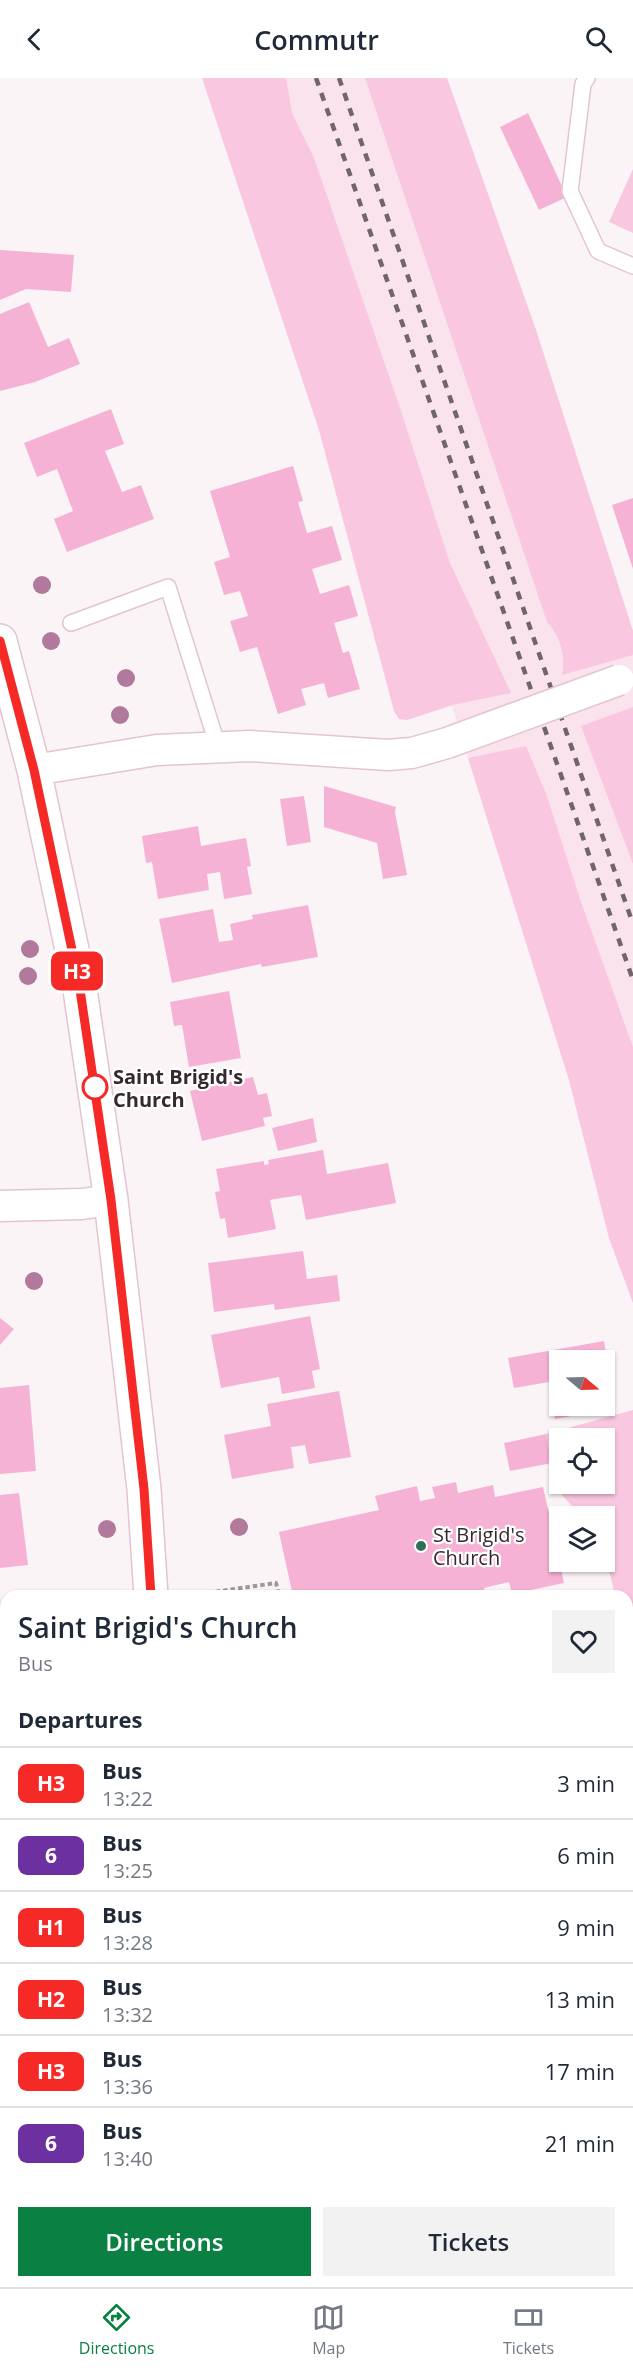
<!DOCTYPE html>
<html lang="en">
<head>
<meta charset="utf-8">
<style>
	body { margin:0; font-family:"Open Sans",sans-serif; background:#f2f2f3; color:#1f2937; height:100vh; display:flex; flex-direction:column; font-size:22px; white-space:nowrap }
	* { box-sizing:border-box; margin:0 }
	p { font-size:20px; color:#747a83 }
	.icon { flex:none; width:33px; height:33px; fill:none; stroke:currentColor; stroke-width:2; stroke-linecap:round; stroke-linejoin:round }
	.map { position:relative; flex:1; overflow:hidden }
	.drawer { position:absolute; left:0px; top:1512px; width:633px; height:698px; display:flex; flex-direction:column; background:#fff; border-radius:18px 18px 0 0; box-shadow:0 2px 4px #0004 }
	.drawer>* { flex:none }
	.badge { padding:0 12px; border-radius:9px; font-size:21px; line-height:39px }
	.needle { width:39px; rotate:109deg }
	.buttons { position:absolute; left:549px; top:1272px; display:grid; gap:12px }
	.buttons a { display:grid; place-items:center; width:66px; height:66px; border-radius:0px; background:#fff; box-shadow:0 2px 4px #0004; font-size:30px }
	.map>.badge { position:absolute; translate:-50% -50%; box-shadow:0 0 0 3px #fff }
	h2 { padding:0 18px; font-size:22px; line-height:54px }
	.round { display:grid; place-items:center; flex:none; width:63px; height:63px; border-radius:0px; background:#f2f2f3 }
	.overview { display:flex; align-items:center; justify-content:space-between; height:102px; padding:0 18px }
	h1 { font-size:28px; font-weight:600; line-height:45px }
	.button { display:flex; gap:12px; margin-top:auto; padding:12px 18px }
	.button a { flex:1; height:69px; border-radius:0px; background:#0b8043; color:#fff; font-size:24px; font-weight:600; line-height:69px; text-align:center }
	.button a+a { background:#f2f2f3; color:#1f2937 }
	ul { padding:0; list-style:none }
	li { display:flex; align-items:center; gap:18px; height:72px; padding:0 18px; border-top:2px solid #e0e1e3 }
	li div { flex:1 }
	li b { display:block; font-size:22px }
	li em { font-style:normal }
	li .badge { min-width:66px; font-weight:700; text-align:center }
	header { display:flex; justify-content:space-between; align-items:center; height:78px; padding:0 18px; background:#fff; font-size:27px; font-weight:600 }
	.tabs { display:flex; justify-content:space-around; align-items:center; height:84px; border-top:2px solid #e0e1e3; background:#fff; font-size:16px; color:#747a83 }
	.tabs a { display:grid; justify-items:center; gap:3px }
	.tabs .active { color:#0b8043 }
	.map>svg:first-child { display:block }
</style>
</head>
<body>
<header><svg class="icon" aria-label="back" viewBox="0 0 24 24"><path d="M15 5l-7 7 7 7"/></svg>Commutr<svg class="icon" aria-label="search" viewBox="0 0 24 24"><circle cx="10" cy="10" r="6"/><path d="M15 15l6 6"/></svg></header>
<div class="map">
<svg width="633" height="2209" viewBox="0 0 633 2209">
	<rect width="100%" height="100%" fill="#fbf4f7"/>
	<path fill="#fbe3ee" d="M202,0H447L536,252L633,553V1225L609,1160L569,1002L452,628L407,642L399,641L394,633L319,352Z
		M0,1560L6,1561V2096L0,2095Z"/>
	<path fill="#f9c7e0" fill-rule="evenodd" d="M202,0H286L292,35L314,80L400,330L450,485L511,615L452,627L407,642L399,641L394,633L319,352Z
		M365,0H447L536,252L633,553V577L562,597C566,579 560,557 547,544Z
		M633,91V155L609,144Z
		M633,629V786L581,648Z
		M526,668L547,718L579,818L633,969V1225L609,1160L569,1002L468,680Z
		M633,1332V1528L627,1529V1518H615L605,1474L604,1438H581L551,1405L552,1385L546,1356ZM560,1360H604V1406H560Z
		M0,1618L6,1619V1804H0Z
		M0,1995L6,1996V2096L0,2095Z"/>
	<path fill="#f6b2d4" d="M528,35L567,119L539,132L500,49Z
		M0,172L74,177L71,214L26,211L0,222Z
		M29,224L48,269L69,260L80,286L35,304L0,313V236Z
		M111,331L124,366L105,373L122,414L141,407L154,441L67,474L54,441L73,433L57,391L37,399L24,365Z
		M293,388L303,423L298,424L307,455L332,448L342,482L312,491L320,516L349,507L358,538L334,545L343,575L349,573L360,611L328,620L324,605L301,611L306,627L278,636L257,569L240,574L230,543L248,538L240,513L224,517L214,484L230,479L210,413Z
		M633,420V491L612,427Z
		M324,708L396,729L395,734L407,797L383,801L377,765L324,749Z
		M304,718L311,764L287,768L280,721Z
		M198,748L201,768L246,760L251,788L247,789L252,816L224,821L220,794L207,796L209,812L158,821L152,784L146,785L142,758Z
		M308,827L318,879L262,889L261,886L172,905L159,841L213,831L219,864L233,862L230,846L253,841L252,837Z
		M229,913L241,980L189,989L182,947L174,948L170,924Z
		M253,999L258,1017L267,1015L272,1038L263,1040L265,1048L202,1063L190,1013Z
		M313,1040L317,1064L278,1073L272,1050Z
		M323,1072L327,1096L388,1085L396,1125L306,1142L301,1117L275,1121L270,1122L276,1151L228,1160L225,1140L220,1141L215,1114L220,1113L216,1091L264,1083V1087L269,1086L268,1082Z
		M303,1173L307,1201L337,1197L340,1223L275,1232L274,1226L214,1234L208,1185Z
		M310,1238L320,1291L312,1293L315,1310L282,1316L279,1299L221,1310L211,1257Z
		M0,1240L14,1251L0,1267Z
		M604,1263L613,1319L604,1321V1282H560V1328H598L599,1333L555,1341L549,1304L514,1310L508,1280Z
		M29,1307L36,1393L0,1396V1310Z
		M339,1313L351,1379L309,1386L305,1367L291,1369L294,1390L232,1401L224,1357L271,1348L267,1326Z
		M546,1356L552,1385L510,1393L504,1365Z
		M456,1404L458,1415L493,1407L495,1419L543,1409L552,1449L560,1447L559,1482L564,1505L512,1516L509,1504L484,1510L485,1518H293L279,1454L379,1432L375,1418L417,1408L420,1423L435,1420L432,1409Z
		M19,1415L28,1487L0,1490V1417Z
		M633,1564V1676L627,1678V1565Z
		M0,1832L6,1833V1968L0,1967Z
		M627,2068H633V2123L627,2124Z
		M0,2203L24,2207V2209H0Z"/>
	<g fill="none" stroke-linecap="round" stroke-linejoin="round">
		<defs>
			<path id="service" d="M587,0L583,6L570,113L598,173L633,188
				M71,545L168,509L218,669
				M0,1654L6,1655"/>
			<path id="minor" d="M34,692L157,672L250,668L388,677L412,675L447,665
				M0,1128L82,1126L111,1122"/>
			<path id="secondary" d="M0,563L34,692L79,905L111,1122L144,1411L151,1518
				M0,2156L6,2157
				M319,2204L376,2209
				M158,2209V2204"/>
		</defs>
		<use href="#service" stroke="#e3c4d3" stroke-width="18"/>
		<use href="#minor" stroke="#e3c4d3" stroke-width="33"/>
		<use href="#secondary" stroke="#e3c4d3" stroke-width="36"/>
		<path stroke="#a0979c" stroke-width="4" stroke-dasharray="4.5 3" stroke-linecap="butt" d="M186,1518L276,1505L279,1518"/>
		<use href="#service" stroke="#fff" stroke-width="15"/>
		<use href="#minor" stroke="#fff" stroke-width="30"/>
		<use href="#secondary" stroke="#fff" stroke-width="33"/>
		<path stroke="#6f656a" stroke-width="4.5" stroke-dasharray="8 8" stroke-linecap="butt" d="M316,0L633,902
			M339,0L633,846"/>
		<defs>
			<path id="minor-bridge" d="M447,665L619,602"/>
		</defs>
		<use href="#minor-bridge" stroke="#e3c4d3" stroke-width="33" stroke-linecap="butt"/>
		<use href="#minor-bridge" stroke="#fff" stroke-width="30"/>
	</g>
	<g fill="#b1799c">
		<circle cx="42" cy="507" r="9"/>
		<circle cx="51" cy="563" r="9"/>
		<circle cx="126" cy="600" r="9"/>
		<circle cx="120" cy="637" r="9"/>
		<circle cx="30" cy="871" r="9"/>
		<circle cx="28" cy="898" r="9"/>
		<circle cx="34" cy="1203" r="9"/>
		<circle cx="239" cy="1449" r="9"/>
		<circle cx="107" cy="1451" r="9"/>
	</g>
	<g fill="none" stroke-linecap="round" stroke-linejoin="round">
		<defs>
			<path id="line" d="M0,563L34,692L79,905L111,1122L144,1411L151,1518"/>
		</defs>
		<use href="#line" stroke="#fff" stroke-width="14"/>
		<use href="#line" stroke="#f52a26" stroke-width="9"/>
	</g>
	<circle fill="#fff" stroke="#f52a26" stroke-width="3" cx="95" cy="1009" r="12"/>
	<circle fill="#316d58" stroke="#fff" stroke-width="2" cx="421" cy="1468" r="6"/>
	<g text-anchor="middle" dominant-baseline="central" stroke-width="4.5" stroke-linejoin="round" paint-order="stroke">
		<g font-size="20" font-weight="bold" fill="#35292f" stroke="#fff" text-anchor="start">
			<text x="113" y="998">Saint Brigid's<tspan x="113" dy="23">Church</tspan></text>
		</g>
		<g font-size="20" fill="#35292f" stroke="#fff" text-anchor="start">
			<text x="433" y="1456">St Brigid's<tspan x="433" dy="23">Church</tspan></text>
		</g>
	</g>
</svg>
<div class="buttons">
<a><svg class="needle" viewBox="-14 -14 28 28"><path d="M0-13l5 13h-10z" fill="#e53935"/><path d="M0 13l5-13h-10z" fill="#747a83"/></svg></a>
<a><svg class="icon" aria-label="locate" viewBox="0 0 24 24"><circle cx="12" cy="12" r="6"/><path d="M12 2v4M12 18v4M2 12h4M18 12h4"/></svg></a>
<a><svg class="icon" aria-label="layers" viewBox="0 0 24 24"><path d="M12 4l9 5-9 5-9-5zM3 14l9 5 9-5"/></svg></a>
</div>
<b class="badge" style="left:77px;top:893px;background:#f52a26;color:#fff">H3</b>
<section class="drawer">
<div class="overview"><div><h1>Saint Brigid's Church</h1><p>Bus</p></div><a class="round"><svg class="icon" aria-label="heart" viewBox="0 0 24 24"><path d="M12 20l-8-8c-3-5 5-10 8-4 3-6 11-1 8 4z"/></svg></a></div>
<h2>Departures</h2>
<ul>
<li><span class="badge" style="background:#f52a26;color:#fff">H3</span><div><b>Bus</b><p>13:22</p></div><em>3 min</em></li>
<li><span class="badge" style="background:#6c30a1;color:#fff">6</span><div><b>Bus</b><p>13:25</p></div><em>6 min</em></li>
<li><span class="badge" style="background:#f52a26;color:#fff">H1</span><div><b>Bus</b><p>13:28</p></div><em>9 min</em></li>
<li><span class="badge" style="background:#f52a26;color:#fff">H2</span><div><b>Bus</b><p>13:32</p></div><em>13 min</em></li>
<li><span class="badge" style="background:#f52a26;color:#fff">H3</span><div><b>Bus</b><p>13:36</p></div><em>17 min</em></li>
<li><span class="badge" style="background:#6c30a1;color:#fff">6</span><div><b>Bus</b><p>13:40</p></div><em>21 min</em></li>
</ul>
<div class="button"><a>Directions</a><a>Tickets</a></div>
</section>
</div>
<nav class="tabs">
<a class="active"><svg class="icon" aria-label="directions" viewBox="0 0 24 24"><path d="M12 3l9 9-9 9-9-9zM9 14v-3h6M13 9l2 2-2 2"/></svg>Directions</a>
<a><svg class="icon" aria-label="map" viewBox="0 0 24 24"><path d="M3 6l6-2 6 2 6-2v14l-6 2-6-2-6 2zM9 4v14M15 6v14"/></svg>Map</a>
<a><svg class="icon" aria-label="tickets" viewBox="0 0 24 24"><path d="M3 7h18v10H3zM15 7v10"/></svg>Tickets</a>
</nav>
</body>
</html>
